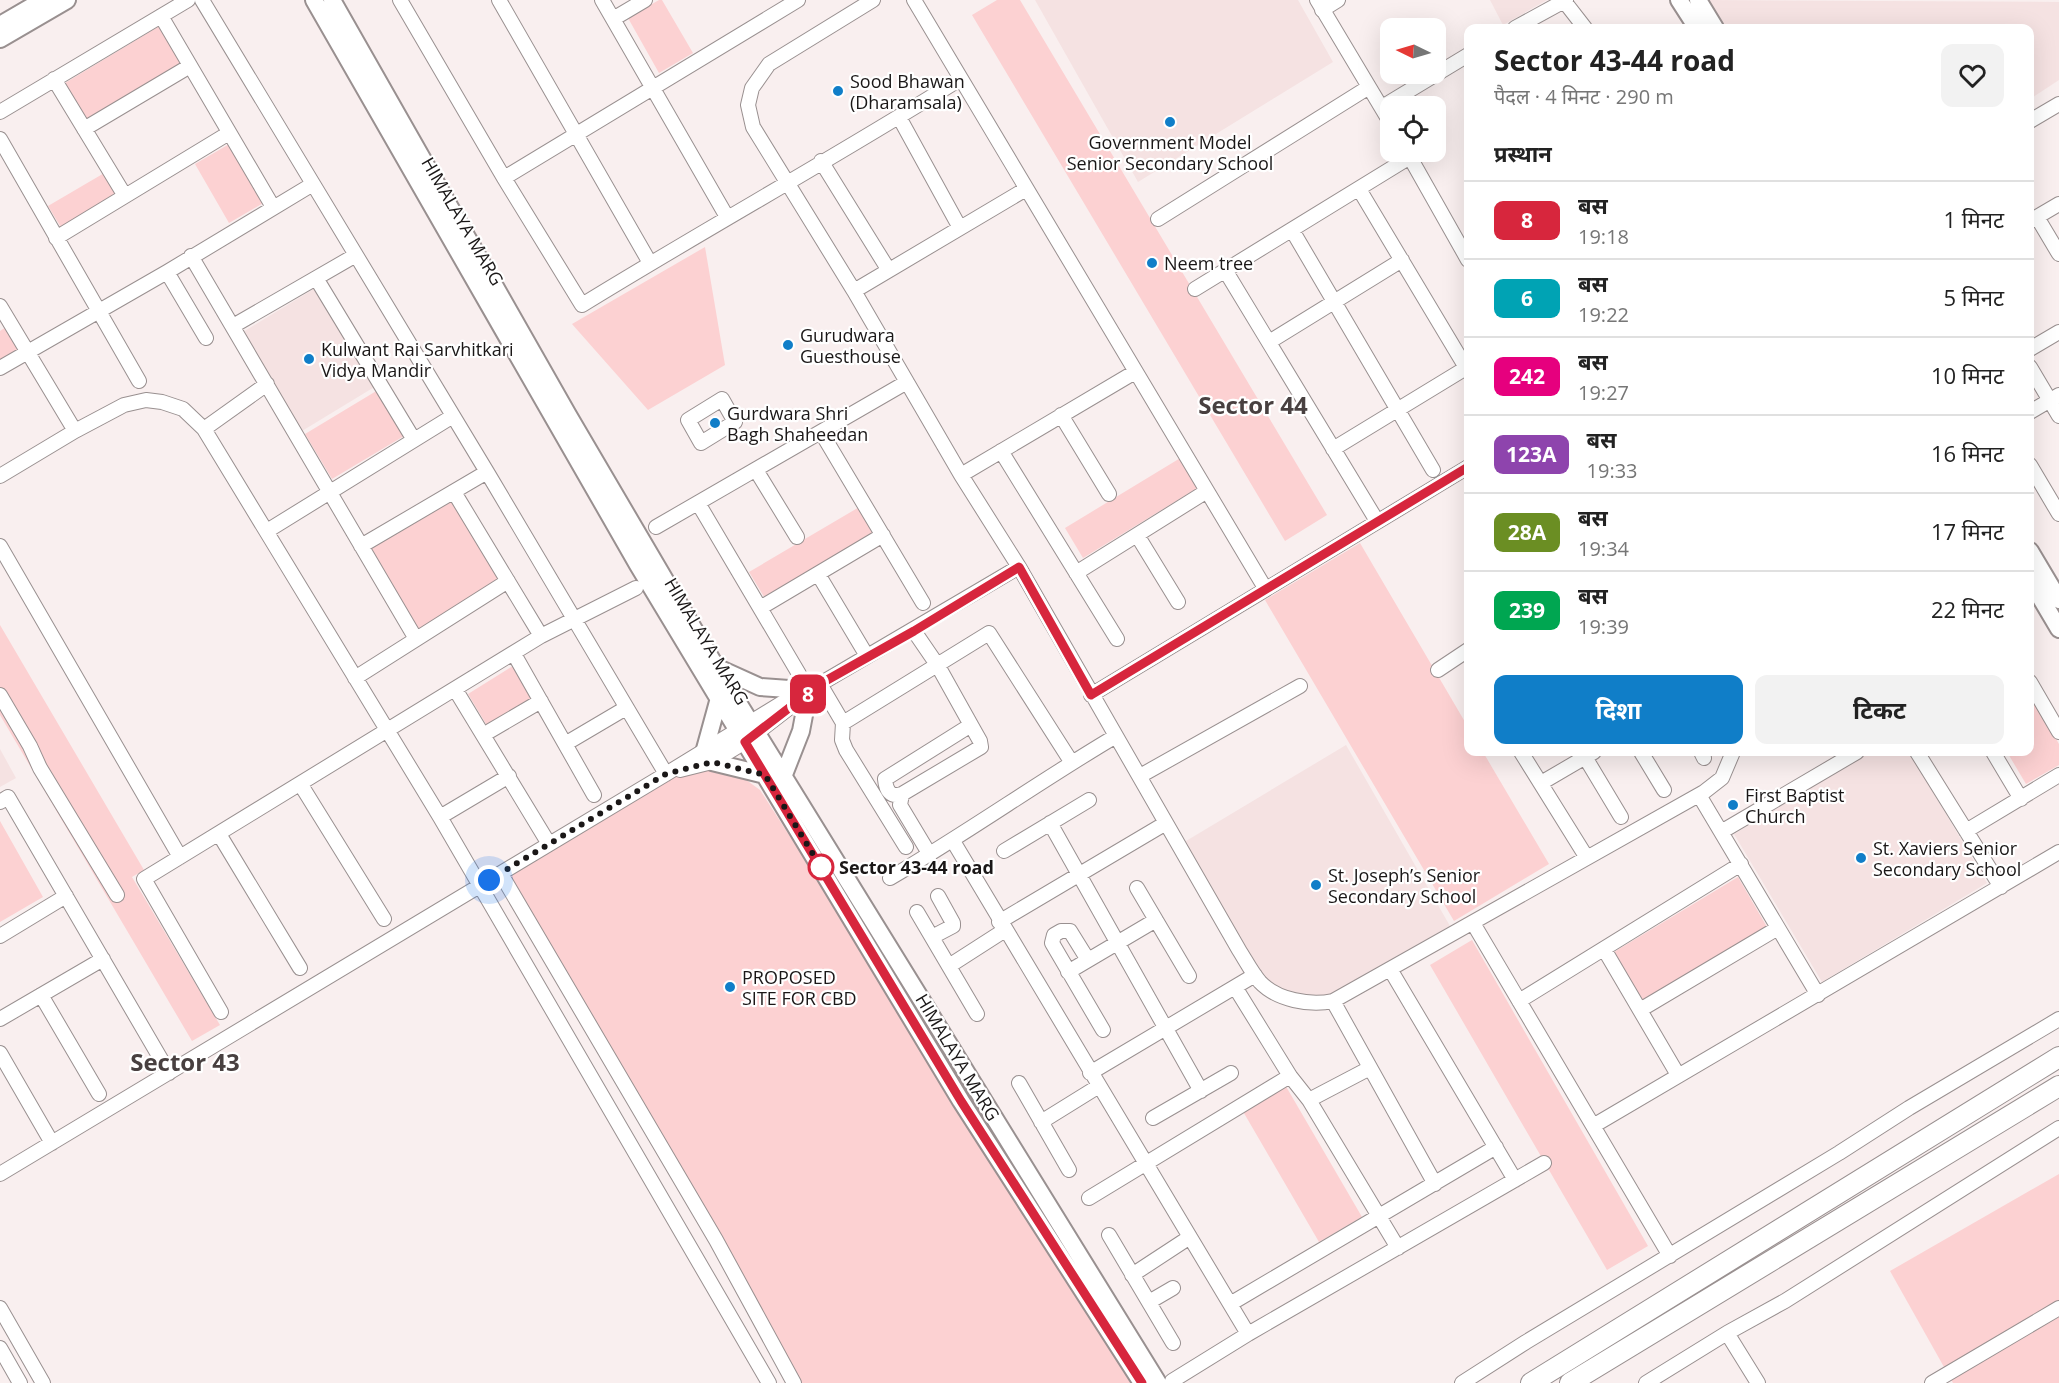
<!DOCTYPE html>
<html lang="hi">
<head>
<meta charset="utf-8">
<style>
	body { margin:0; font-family:"Open Sans","Noto Sans Devanagari",sans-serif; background:#f2f2f2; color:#222; height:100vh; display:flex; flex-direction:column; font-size:22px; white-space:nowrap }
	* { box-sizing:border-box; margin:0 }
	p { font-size:20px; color:#767676 }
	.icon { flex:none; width:33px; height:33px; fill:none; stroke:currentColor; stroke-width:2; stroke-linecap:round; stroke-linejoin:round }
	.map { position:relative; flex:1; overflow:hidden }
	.drawer { position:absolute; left:1464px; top:24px; width:570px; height:732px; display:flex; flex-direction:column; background:#fff; border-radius:12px; box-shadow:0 6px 24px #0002 }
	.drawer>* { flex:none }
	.badge { padding:0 12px; border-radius:9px; font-size:21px; line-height:39px }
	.needle { width:39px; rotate:275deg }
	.buttons { position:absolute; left:1380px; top:18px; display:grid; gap:12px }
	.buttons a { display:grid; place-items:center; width:66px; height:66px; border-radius:12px; background:#fff; box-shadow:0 6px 24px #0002; font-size:30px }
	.you { position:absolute; width:30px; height:30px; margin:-15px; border:4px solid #fff; border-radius:50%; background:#1a73e8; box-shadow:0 0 0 9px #1a73e833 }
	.map>.badge { position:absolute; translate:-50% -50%; box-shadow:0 0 0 3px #fff }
	h2 { padding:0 30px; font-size:22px; line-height:54px }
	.round { display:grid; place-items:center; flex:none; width:63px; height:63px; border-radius:12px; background:#f2f2f2 }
	.overview { display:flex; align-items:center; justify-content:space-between; height:102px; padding:0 30px }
	h1 { font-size:28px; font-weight:700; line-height:45px }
	.cta { display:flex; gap:12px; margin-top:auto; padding:12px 30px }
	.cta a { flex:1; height:69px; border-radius:12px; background:#107ec8; color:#fff; font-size:24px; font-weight:700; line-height:69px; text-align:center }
	.cta a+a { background:#f2f2f2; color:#222 }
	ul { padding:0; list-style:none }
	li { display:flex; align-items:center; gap:18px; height:78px; padding:0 30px; border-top:2px solid #e0e0e0 }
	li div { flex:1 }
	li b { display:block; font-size:22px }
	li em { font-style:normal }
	li .badge { min-width:66px; font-weight:700; text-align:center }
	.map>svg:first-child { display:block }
</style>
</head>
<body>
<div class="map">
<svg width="2059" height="1383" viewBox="0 0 2059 1383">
	<rect width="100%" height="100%" fill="#f9efef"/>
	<path fill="#f5e2e2" d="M1035,0H1298L1333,62L1138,182Z
		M1490,0H1547L1503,25Z
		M1707,0L2059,2V80L2030,99V28H1724Z
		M317,287L376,386L302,431L243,332Z
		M1346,745L1450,926L1328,995L1310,997L1283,992L1257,973L1181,844Z
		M0,749L16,778L0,787Z
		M1871,752H1909L1987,883L1822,982L1734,834Z"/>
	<path fill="#fcd1d2" d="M659,0H662L693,53L659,73L628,18Z
		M997,0H1020L1327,515L1285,541L972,15Z
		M161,25L183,63L87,120L65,83Z
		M231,143L265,202L229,223L195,164Z
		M106,172L119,196L62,229L48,206Z
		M705,247L725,365L648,410L572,324Z
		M6,327L20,350L0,362V331Z
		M378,390L404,436L332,479L305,434Z
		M1182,457L1199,487L1083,558L1065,528Z
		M454,498L503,582L419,631L370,548Z
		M861,506L877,534L766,600L749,572Z
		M1360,543L1468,727V752H1483L1549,864L1454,921L1265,600Z
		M0,625L144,870L132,877L220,1025L192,1041L0,715Z
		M516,664L537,698L489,729L468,694Z
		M2030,694L2059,744V765L2026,784L2007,752H2030Z
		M708,752L760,790L1142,1383H788L716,1240L501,874Z
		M0,821L43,897L0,922Z
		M1738,877L1767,927L1643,1001L1614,952Z
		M1472,940L1648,1246L1607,1270L1430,965Z
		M1284,1083L1362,1217L1319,1242L1241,1108Z
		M2059,1174V1383H1953L1890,1271Z"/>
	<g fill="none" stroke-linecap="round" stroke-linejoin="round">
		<defs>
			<path id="minor" d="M202,0L487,472L666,774
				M400,0L504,178L582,305C707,228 836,157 960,79
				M499,0L650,263
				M602,0L727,217
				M873,0L769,64L752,88L748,105L753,127L854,291L961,475L1019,567L1239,950C1246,961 1252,973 1260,982C1277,1000 1310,1006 1333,1001L1704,792L1722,778L1733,752
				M914,0L1265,588
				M1317,0L1390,122
				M1564,1L1585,28
				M1322,10L1338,0
				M161,16L273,207
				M613,19L645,0
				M1515,28L1566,0
				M54,79L125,196
				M1382,107L1468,55
				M0,112L188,0
				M899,117L960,228
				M2030,121L2059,104
				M84,129L190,66
				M0,139L139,381
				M1407,152L1468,260
				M821,161L888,269
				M504,178L798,0
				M1359,189L1468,371
				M2037,217L2059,254
				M1158,219L1369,87
				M2030,221L2059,204
				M1292,230L1433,470
				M56,238L229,133
				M191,256L416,639
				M1225,270L1377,521
				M167,272L206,338
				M316,278L414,440
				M1195,289L1410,157
				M854,291L1026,189
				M0,306L75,431
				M233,326L356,255
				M1269,342L1402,260
				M2030,349L2059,332
				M2030,367L2059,416
				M0,368L167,272L313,184
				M722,399L735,422L701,443L688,420Z
				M2030,412L2059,395
				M1061,415L1109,494
				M204,429L267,384
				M821,432L923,603
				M1333,449L1466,368
				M1001,451L1117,639
				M2030,465L2059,514
				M756,470L797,537
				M961,475L1135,372
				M0,476L75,431L124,405L146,400L162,402L183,409L204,429L440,817L769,1383
				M454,492L541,636
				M698,503L799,674
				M656,527L907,382
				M267,531L453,416
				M1137,535L1178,602
				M0,546L180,857
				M361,546L487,472
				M1076,573L1207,491
				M818,574L867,656
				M760,608L883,535
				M914,631L938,666L971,725
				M514,654L594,795
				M1438,670L1468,650
				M355,678L508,581
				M2030,682L2059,732
				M820,684L843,723L989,633L1072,763
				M455,689L549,844
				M0,695L30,746L40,768L117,895
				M1091,695L1468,467
				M843,723L842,740L846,750L906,847
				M483,735L541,701
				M565,744L626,708
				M1521,752L1587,858
				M1582,752L1621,817
				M1641,752L1664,790
				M1701,752L1704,758
				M1917,752L2001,887
				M1993,752L2021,799
				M680,770L712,762L745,742L820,684L1019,567
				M1140,776L1300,686
				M1541,783L1594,752
				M301,785L384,919
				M902,794L981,747L980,741L971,725L885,779C886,790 890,798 902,794L900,805L930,855
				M1699,795L1818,995
				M0,802L8,797L169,1073
				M440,817L509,776
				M1050,823L1201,1091
				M1966,831L2059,775
				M1721,832L1857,752
				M219,834L300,968
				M953,841L1248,1334
				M1004,851L1089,800
				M501,874L716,1240L794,1383
				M890,878C967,833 1040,781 1116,736
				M1137,888L1189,976
				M917,912L977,1014
				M999,922L1166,823
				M1473,923L1670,1256
				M0,936L66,896
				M932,937L953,926V923L938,896
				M1604,949L1678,1075
				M1088,960L1070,931H1061L1054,935L1052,943L1103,1030
				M949,966L1005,930
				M1390,969L1515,1180
				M1068,972L1156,920
				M41,995L99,1094
				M1333,1001L1435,1184
				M1519,1001L1741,864
				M1640,1010L1778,928
				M221,1012L144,879L541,636L636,588
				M0,1019L103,959
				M0,1053L52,1143
				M1090,1073L1255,975
				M1290,1076L1309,1100L1398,1248
				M1019,1083L1069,1170
				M1309,1100L1370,1068
				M1153,1118L1231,1073
				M1041,1122L1099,1086
				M1593,1126L2059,852
				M0,1174L666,774L803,690L820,684
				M1089,1198L1290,1076L1235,987
				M1109,1235L1173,1343
				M1132,1275L1190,1237
				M1149,1302L1173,1288
				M1230,1304L1496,1147
				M0,1308L43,1383
				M1727,1333L1758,1383
				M0,1348L20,1383
				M1172,1381L1248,1334L1544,1163
				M1462,1383L1526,1342L1839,1153L1909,1108L2059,1019
				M1646,1383L1727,1333L1785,1301L2059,1128
				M1932,1383L2059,1308"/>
			<path id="major" d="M314,0L638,565L961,1101L1142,1383
				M332,0L568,415L716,667L1158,1383
				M1679,0L1697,28
				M1698,0L1715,28
				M0,25L43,0
				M0,39L67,0
				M2030,551L2059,600
				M2030,580L2059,629
				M716,667L760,687L803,690
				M705,749L719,698
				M712,762L765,775
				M783,777L801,731L808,694"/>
			<path id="highway" d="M1531,1383L2059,1057
				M1570,1383L2059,1086"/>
		</defs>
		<use href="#minor" stroke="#999090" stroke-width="16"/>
		<use href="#major" stroke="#999090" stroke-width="20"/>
		<use href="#highway" stroke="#999090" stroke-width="22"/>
		<use href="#minor" stroke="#fff" stroke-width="14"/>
		<use href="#major" stroke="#fff" stroke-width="16"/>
		<use href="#highway" stroke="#fff" stroke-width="20"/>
	</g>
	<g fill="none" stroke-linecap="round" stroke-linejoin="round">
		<defs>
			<path id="line" d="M1142,1383L961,1101L745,742L820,684L914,631L1019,567L1091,695L1468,467"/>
		</defs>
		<use href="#line" stroke="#fff" stroke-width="14"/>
		<use href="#line" stroke="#d7263d" stroke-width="9"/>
		<path stroke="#1a1717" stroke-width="6" stroke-dasharray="0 10.8" d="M489,880L666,774L712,762L765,775L822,869L821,867"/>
	</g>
	<g fill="#107ec8" stroke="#fff" stroke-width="2">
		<circle cx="838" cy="91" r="6"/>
		<circle cx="1170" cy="122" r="6"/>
		<circle cx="1152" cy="263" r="6"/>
		<circle cx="788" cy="345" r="6"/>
		<circle cx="309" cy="359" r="6"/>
		<circle cx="715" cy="423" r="6"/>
		<circle cx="1733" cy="805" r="6"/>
		<circle cx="1861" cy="858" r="6"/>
		<circle cx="1316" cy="885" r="6"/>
		<circle cx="730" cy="987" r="6"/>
	</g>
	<circle fill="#fff" stroke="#d7263d" stroke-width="3" cx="821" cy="867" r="12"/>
	<g text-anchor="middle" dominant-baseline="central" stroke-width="4.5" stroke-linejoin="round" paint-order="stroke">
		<g font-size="18" fill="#1a1717" stroke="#fff" text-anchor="start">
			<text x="850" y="81">Sood Bhawan<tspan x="850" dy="21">(Dharamsala)</tspan></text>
			<text x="1170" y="142" text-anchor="middle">Government Model<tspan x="1170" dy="21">Senior Secondary School</tspan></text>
			<text x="1164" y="263">Neem tree</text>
			<text x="800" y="335">Gurudwara<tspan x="800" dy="21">Guesthouse</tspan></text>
			<text x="321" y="349">Kulwant Rai Sarvhitkari<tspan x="321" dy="21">Vidya Mandir</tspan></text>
			<text x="727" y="413">Gurdwara Shri<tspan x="727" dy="21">Bagh Shaheedan</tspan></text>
			<text x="1745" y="795">First Baptist<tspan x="1745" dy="21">Church</tspan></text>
			<text x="1873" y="848">St. Xaviers Senior<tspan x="1873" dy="21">Secondary School</tspan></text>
			<text x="1328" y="875">St. Joseph’s Senior<tspan x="1328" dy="21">Secondary School</tspan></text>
			<text x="742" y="977">PROPOSED<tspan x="742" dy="21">SITE FOR CBD</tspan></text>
		</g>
		<g font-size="18" fill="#1a1717" stroke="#fff">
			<text transform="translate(463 221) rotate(60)">HIMALAYA MARG</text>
			<text transform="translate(707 641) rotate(59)">HIMALAYA MARG</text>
			<text transform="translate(958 1057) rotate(59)">HIMALAYA MARG</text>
		</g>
		<g font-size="18" font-weight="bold" fill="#1a1717" stroke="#fff" text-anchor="start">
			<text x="839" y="867">Sector 43-44 road</text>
		</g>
		<g font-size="24" font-weight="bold" fill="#484040" stroke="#fff">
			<text x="1253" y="404">Sector 44</text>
			<text x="185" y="1061">Sector 43</text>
		</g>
	</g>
</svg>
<div class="buttons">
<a><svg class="needle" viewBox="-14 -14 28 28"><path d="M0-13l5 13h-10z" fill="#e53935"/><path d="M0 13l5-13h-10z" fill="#767676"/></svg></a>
<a><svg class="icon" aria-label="locate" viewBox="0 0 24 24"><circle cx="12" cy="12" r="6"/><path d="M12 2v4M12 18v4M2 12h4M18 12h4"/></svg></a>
</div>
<div class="you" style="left:489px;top:880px"></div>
<b class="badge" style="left:808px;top:694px;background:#d7263d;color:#fff">8</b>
<section class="drawer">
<div class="overview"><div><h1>Sector 43-44 road</h1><p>पैदल · 4 मिनट · 290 m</p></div><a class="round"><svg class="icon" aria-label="heart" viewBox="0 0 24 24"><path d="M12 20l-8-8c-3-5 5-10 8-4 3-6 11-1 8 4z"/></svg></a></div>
<h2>प्रस्थान</h2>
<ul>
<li><span class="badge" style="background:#d7263d;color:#fff">8</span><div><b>बस</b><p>19:18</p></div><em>1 मिनट</em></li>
<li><span class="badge" style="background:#00a3b4;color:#fff">6</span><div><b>बस</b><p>19:22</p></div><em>5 मिनट</em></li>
<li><span class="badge" style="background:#e6007e;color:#fff">242</span><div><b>बस</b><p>19:27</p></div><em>10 मिनट</em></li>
<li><span class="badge" style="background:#8e44ad;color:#fff">123A</span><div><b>बस</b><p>19:33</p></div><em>16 मिनट</em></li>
<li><span class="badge" style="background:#6b8e23;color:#fff">28A</span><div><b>बस</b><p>19:34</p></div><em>17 मिनट</em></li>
<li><span class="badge" style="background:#00a651;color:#fff">239</span><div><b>बस</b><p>19:39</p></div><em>22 मिनट</em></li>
</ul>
<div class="cta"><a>दिशा</a><a>टिकट</a></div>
</section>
</div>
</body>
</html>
